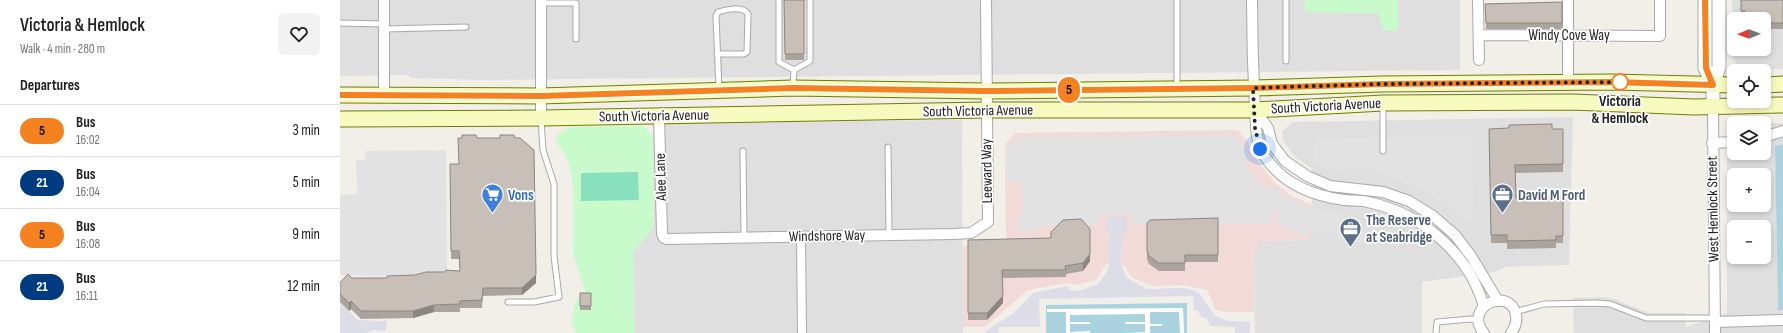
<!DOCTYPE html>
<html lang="en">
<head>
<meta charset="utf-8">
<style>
	body { margin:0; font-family:"Sofia Sans Condensed",sans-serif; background:#f2f2f2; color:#202124; height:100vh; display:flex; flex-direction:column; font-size:15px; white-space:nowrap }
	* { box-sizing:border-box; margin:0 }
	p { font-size:13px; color:#757577 }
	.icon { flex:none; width:22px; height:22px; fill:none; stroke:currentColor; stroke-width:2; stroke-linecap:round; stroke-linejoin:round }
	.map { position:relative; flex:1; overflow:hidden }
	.panel { display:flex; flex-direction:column; background:#fff; width:340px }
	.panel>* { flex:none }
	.badge { padding:0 8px; border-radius:13px; font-size:14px; line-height:26px }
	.needle { width:26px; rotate:269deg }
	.controls { position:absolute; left:1387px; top:12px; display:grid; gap:8px }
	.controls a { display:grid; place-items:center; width:44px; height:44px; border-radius:6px; background:#fff; box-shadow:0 2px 6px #0003; font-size:20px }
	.you { position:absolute; width:20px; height:20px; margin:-10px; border:3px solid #fff; border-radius:50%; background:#1a73e8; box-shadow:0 0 0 6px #1a73e833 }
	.map>.badge { position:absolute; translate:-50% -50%; box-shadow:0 0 0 2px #fff }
	h2 { padding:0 20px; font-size:15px; line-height:36px }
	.round { display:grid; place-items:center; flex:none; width:42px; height:42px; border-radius:6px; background:#f2f2f2 }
	.headline { display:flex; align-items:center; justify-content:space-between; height:68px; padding:0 20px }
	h1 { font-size:19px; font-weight:600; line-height:30px }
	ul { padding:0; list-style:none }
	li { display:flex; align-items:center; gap:12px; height:52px; padding:0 20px; border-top:1px solid #e0e0e0 }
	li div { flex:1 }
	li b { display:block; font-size:15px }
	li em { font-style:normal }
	li .badge { min-width:44px; font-weight:700; text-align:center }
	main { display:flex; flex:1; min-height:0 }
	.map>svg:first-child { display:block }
</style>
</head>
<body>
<main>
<section class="panel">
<div class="headline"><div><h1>Victoria &amp; Hemlock</h1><p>Walk · 4 min · 280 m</p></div><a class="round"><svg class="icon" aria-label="heart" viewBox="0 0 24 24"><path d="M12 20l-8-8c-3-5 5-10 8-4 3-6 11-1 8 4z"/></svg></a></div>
<h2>Departures</h2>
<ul>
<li><span class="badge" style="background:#f58220;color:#111">5</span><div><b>Bus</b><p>16:02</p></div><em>3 min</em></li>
<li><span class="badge" style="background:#003b80;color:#fff">21</span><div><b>Bus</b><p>16:04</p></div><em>5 min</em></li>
<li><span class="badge" style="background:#f58220;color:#111">5</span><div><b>Bus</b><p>16:08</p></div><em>9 min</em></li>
<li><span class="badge" style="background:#003b80;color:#fff">21</span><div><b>Bus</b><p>16:11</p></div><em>12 min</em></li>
</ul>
</section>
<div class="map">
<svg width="1443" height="333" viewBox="0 0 1443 333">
	<rect width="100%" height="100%" fill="#f2efe9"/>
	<path fill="#e0dfdf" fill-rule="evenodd" d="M0,0H1120V70L139,80L73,78L65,75L0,76Z
		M1392,0H1443V69H1403L1393,59ZM1394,19H1424V49H1394Z
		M1233,117L1229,265L1166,267L1155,272L1082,282V333H915L914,251L919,241L968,240L972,228V169L954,156L943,141L942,131L953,122Z
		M622,120L623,333H294L293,252L314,227L313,123Z
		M1424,123H1443V144L1435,146L1438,310H1443V333H1234L1233,298L1264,297L1275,299L1309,313H1346V327L1387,313V124H1394V153H1424ZM1394,175H1424V205H1394ZM1394,227H1424V257H1394Z"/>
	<path fill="#f2dad9" d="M898,130L907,141L918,162L935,183L952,196L972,205V228L968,240L919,241V251H914V312H884L876,310L867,290L843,285L812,286L791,277L785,266L766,264L756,280L736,285L727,283L688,290L645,327H623V246L666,244L665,144L675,133Z"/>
	<path fill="#c8facc" d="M964,0H1058V31L1043,30L1038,13L965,12Z
		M303,126L313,135L314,227L293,252L294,333H236L231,323L235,302L246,293L233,254V188L230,167L223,151L217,144L216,136L230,127Z"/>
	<path fill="#88e0be" d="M298,172L299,200L241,201V173Z"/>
	<path fill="#e2e2e2" d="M893,135L902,143L910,159L904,164L926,191L930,186L964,206L986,212L1009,213V222L1035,233L1034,242L998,243L997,234L969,229L966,237L937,223L941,216L932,212L931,224H792V215H759L758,225H709L698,228L682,234L676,224L683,207L679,181H667L666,145H675V137Z
		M1132,136L1133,219L1125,220L1102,201L1079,189L1029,168L987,169L973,161V147L977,139Z
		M106,150L107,277L0,275V195L17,194L16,160H25V151Z"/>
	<path fill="#dddde8" d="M787,217V231L782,235L781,264L787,278L807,289L845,288L858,292L875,316L889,321L910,322V333H895V327L871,326L866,318L861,317L858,311L854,310L853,296L699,299L700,327H659L658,333H644L656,324L673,314L693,293L727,286L730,290L739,291L758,284L767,272L769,264L768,248L771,232H766L767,218Z
		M0,303L18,320L47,321L46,331L35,330L26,333H0Z"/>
	<path fill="#aad3df" d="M1443,144V310H1438L1435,146Z
		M847,303V333H706V305Z"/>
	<path fill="#fff" d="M843,308L844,333H840L839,312H810V324H822V326H810V333H785L805,332V324H785V322H805V314L730,315V322H750V324H730V332L750,331V333H726V312H707V309Z"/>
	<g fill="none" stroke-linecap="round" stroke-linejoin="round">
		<defs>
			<path id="service" d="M439,0V62L454,70
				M946,0V61
				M200,3H236V39
				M0,23L44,24
				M44,29L126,27
				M377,54H404L407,52L408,14C403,6 387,9 378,12L376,16L379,90
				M453,87L454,70L470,61V0
				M837,87V0
				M1043,104V151
				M548,147L549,235
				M403,151L404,238
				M168,302H194L219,297L214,256V184L203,150L201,119
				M1175,312L1204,304L1256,303L1270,304L1306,318H1374
				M1096,333L1097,322L1130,319L1139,320"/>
			<path id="pedestrian" d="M461,237L462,333"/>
			<path id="minor" d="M44,0V95
				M201,0V118
				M912,0C912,37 913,73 915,109C916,123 915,136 920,148C921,153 926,157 928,161C946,185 975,196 1004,200C1012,201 1021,200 1028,202C1082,214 1129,253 1144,307
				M1138,0L1139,60
				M1228,0V82
				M1139,35L1320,36V0
				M1373,107L1375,333
				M915,110L928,128L932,144L945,161L967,176L990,186L1043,192L1069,201L1093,216L1115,235L1131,256L1158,301
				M319,116L322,234L324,238L327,239L614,234L631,233L648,222L646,0
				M1424,137L1443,131
				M1372,143L1394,142
				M1375,322L1443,320
				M1144,333C1122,307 1170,285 1176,315C1177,322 1175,328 1171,333"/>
			<path id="tertiary" d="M1365,0V68L1373,85
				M1373,107V85L1379,67V0"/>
			<path id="secondary" d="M1424,85L1443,84
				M0,95L200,96L453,88L646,91L913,88L1042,84L1272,82L1394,85
				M0,119L201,118L646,110H915L1043,103L1232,102L1354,107L1443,105"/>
		</defs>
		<use href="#service" stroke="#a9a9a9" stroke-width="7"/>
		<use href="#pedestrian" stroke="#a9a9a9" stroke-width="10"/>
		<use href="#minor" stroke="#a9a9a9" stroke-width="12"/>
		<use href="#tertiary" stroke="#a9a9a9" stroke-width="15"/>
		<use href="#secondary" stroke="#707d05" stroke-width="17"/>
		<use href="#service" stroke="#fff" stroke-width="5"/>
		<use href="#pedestrian" stroke="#fff" stroke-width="8"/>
		<use href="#minor" stroke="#fff" stroke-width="10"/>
		<use href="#tertiary" stroke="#fff" stroke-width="13"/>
		<use href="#secondary" stroke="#f7fabf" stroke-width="15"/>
	</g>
	<path fill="#aba49e" d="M444,0H464V60H445Z
		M1401,0H1443V29H1424V19L1401,17Z
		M1222,2V29H1146L1145,4Z
		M1149,129H1223V172L1175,173L1176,198L1223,197V243H1216V248L1167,249V243H1151Z
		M137,138L196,283L182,295L143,296L142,308H120V312H94L73,318L21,319L11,309L9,311L0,302V283L12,278H47L120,271L119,259H111L110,171L119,164Z
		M878,218V262H845V271H819L809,264L807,259V223Z
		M711,238L750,261L743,271L726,274V277L663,278V303L647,320H628V240Z
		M240,293H251V310H240Z"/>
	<path fill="#8b8681" d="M750,254V261L743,271V263Z
		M196,275V283L182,295V288Z
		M663,296V303L647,320V313Z
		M11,301V309L9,311V303Z
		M94,305V312L73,318V311Z"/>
	<path fill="#c7bfb8" stroke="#8b8681" d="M444,0H464V54H445Z
		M1401,0H1443V23H1424V19H1405V11H1401Z
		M1222,2V23H1146L1145,4Z
		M1212,124V129H1223V164L1175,165L1176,198L1223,197V236H1216V240L1167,241V235H1151L1149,129L1169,128V125Z
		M122,135H136L137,138H160V135H174L175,138H180L194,150L196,275L182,288H143L142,300L120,301V304L94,305L73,311H21L11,301L9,303L0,294V283L8,274L12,278H47V276L75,275L86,272H105L106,270L120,271L119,251H111L110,164H119L118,138H122Z
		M878,218V255H845V263H819L809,256L807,251V223L810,220Z
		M741,219L750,229V254L743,263L725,266L726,270H662L663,296L647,313H628V240L711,238V232L723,220Z
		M240,293H251V306H240Z"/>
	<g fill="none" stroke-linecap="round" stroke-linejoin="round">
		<defs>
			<path id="line" d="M0,95L200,96L453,88L646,91L913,88L1042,84L1272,82L1373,85L1366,68L1365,0"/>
		</defs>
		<use href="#line" stroke="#fff" stroke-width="9"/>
		<use href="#line" stroke="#f58220" stroke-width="6"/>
		<path stroke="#222" stroke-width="4" stroke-dasharray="0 7.2" d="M920,149L915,128L913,88L1042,84L1286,82H1280"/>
	</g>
	<defs>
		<symbol id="supermarket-pin" viewBox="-11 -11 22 30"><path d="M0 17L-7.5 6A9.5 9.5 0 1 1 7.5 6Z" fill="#3f7fe0" stroke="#fff"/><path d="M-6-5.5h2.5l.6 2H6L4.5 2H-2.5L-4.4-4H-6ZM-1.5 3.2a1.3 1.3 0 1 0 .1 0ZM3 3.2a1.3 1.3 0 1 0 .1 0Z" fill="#fff"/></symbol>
		<symbol id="office-pin" viewBox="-11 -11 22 30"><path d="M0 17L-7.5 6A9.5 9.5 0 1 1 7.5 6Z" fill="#5c6f8a" stroke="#fff"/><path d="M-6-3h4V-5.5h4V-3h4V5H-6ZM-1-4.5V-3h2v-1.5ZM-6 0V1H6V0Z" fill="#fff"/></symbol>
	</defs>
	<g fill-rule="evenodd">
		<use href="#supermarket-pin" x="140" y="182" width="25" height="34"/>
		<use href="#office-pin" x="1150" y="182" width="25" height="34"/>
		<use href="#office-pin" x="998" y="216" width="25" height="34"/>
	</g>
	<circle fill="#fff" stroke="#f58220" stroke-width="2" cx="1280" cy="82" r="8"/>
	<g text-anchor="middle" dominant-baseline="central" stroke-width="3.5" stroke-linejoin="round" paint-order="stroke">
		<g font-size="15" fill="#222" stroke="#fff">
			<text x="1229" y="35">Windy Cove Way</text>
			<text transform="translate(986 106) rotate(-3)">South Victoria Avenue</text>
			<text transform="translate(638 111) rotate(-1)">South Victoria Avenue</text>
			<text transform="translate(314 116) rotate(-1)">South Victoria Avenue</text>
			<text transform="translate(647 171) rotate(-91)">Leeward Way</text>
			<text transform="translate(321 177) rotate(-92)">Alee Lane</text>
			<text transform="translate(1373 209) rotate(-91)">West Hemlock Street</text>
			<text transform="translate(487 236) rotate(-1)">Windshore Way</text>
		</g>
		<g font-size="15" font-weight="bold" fill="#222" stroke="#fff">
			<text x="1280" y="101">Victoria<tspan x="1280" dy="17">&amp; Hemlock</tspan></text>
		</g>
		<g font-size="15" font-weight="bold" fill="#366cbe" stroke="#fff" text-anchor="start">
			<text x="168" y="195">Vons</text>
		</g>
		<g font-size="15" font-weight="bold" fill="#4e5e75" stroke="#fff" text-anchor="start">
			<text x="1178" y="195">David M Ford</text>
			<text x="1026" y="220">The Reserve<tspan x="1026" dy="17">at Seabridge</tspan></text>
		</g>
	</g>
</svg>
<div class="controls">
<a><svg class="needle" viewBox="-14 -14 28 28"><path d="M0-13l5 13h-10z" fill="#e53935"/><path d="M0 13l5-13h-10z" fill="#757577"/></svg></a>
<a><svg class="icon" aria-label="locate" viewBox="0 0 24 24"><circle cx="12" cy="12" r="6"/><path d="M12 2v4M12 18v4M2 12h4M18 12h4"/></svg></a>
<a><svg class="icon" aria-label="layers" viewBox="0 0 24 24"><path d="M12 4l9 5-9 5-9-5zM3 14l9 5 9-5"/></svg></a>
<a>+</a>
<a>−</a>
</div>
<div class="you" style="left:920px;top:149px"></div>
<b class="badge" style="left:729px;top:90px;background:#f58220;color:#111">5</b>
</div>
</main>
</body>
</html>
